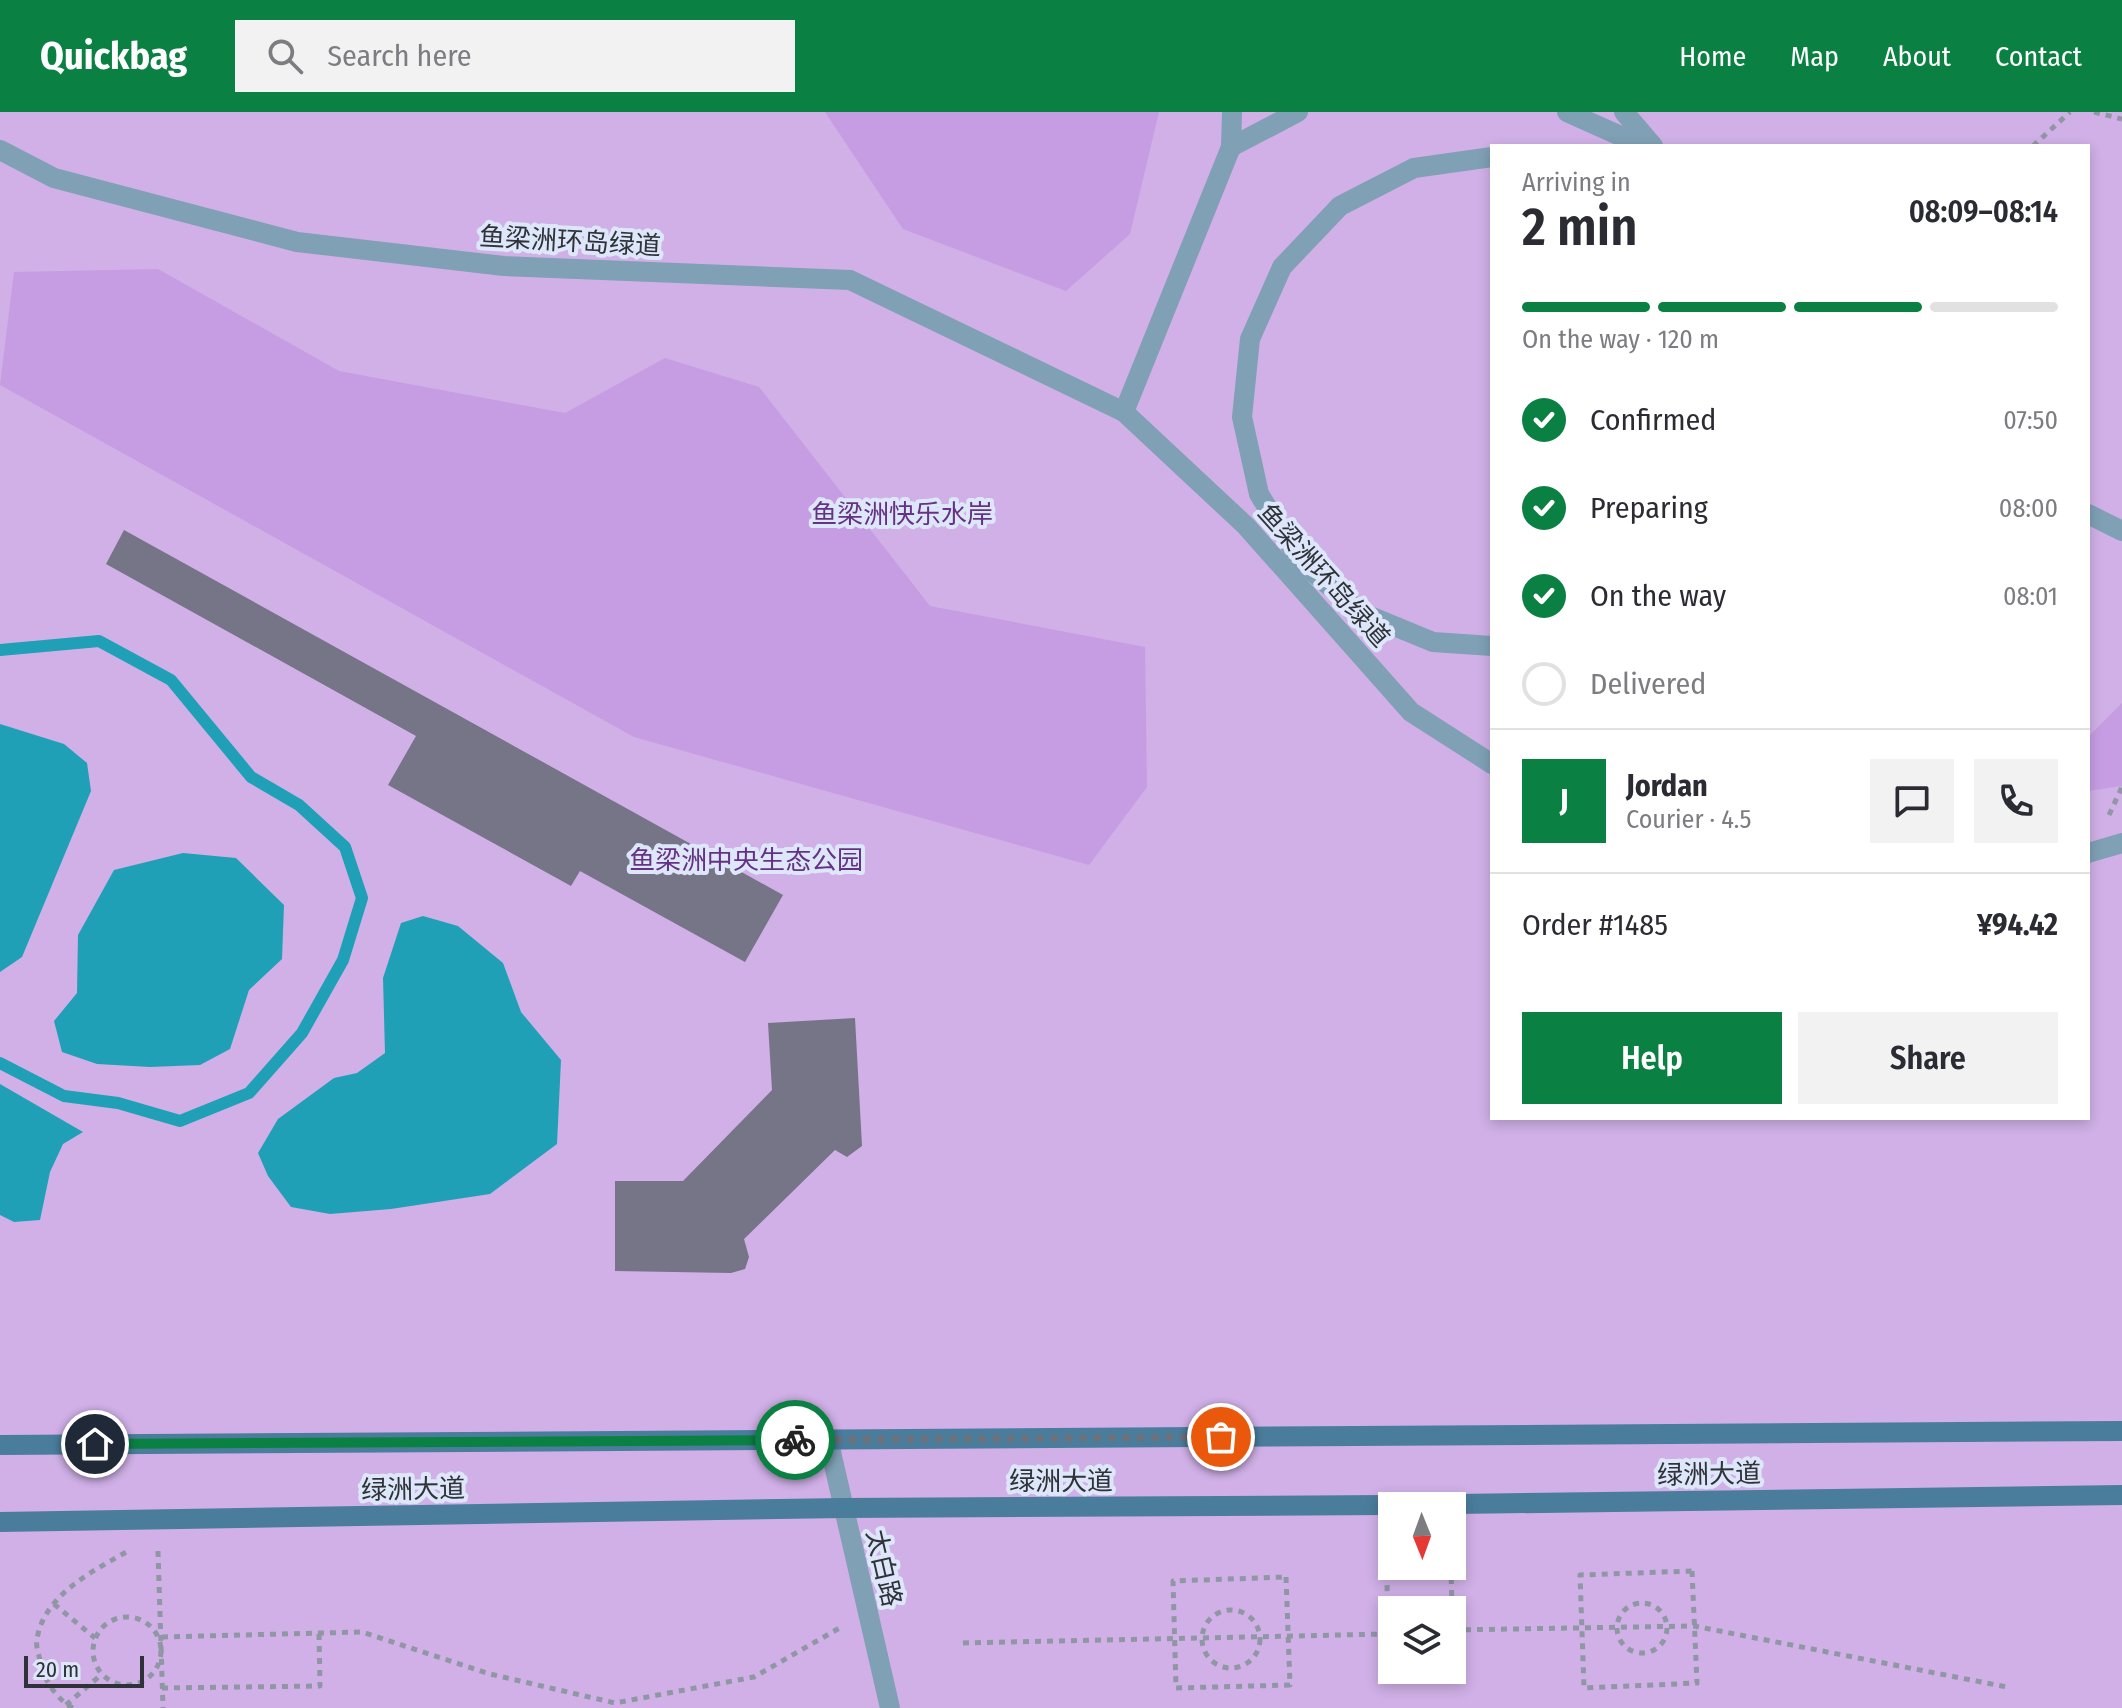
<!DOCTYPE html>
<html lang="en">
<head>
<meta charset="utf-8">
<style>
  :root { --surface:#fff; --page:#f2f2f3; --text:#2b2b33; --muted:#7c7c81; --line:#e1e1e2; --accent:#0b8043 }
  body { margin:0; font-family:"Fira Sans Condensed","Noto Sans SC",sans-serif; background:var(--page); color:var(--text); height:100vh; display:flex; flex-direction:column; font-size:30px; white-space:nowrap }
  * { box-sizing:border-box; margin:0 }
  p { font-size:26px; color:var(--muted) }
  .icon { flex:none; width:44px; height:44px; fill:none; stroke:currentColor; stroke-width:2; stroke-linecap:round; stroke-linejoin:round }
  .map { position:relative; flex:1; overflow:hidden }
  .sheet { position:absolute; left:1490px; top:32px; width:600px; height:976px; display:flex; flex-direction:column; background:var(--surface); border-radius:0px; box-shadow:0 4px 12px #0003 }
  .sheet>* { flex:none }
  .needle { width:52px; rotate:179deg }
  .controls { position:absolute; left:1378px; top:1380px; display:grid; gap:16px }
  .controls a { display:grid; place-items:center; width:88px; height:88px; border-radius:0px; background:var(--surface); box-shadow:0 4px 12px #0003; font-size:40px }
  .scale { position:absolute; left:24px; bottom:20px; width:120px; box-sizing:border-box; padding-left:8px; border:4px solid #2f3239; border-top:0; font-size:22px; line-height:28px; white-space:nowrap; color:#2f3239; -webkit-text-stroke:6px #dde7f9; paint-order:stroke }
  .pin { position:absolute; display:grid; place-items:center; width:68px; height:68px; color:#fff; margin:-34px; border:4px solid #fff; border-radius:50%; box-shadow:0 2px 8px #0007 }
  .courier { position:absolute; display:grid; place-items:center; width:80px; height:80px; margin:-40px; border:6px solid #0b8043; border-radius:50%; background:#fff; color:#222; box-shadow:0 2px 10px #0007 }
  .headline em { font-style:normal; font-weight:600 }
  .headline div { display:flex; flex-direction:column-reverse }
  .headline { display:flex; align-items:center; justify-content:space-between; height:136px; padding:0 32px }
  h1 { font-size:52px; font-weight:600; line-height:60px }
  .bar { display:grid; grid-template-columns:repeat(4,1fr); gap:12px 8px; align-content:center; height:96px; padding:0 32px }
  .bar i { height:10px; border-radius:6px; background:var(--line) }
  .bar .active { background:var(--accent) }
  .bar p { grid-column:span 4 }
  .line { display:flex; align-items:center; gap:20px; padding:0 32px; border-top:2px solid var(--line) }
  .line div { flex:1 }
  .round { display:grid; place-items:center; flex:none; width:84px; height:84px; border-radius:0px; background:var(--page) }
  ol { padding:0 32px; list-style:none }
  li { display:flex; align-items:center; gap:24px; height:88px }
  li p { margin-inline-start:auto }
  li .icon { padding:8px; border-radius:50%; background:var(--accent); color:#fff; stroke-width:4 }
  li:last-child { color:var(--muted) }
  li i { width:44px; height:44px; border:4px solid var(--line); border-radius:50% }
  .button { display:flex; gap:16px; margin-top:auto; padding:16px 32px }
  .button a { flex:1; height:92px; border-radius:0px; background:var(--accent); color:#fff; font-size:32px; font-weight:600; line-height:92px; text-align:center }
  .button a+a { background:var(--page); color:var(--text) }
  header { display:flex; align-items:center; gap:48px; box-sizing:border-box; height:112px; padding:0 40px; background:var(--accent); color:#fff }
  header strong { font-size:38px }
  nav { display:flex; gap:44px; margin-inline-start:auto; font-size:28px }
  .search { width:560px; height:72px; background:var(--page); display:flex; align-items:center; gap:20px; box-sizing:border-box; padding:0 28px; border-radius:0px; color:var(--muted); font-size:30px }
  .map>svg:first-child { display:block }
  .green { fill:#d0b0e7; fill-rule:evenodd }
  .forest { fill:#c69de3 }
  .water { fill:#1fa0b6 }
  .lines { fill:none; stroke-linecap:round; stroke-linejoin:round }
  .stream { stroke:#1fa0b6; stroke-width:12 }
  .building { fill:#757587 }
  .path { stroke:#9097a4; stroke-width:5; stroke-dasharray:6 6; stroke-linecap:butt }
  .pedestrian { stroke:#7fa0b5; stroke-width:20 }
  .minor { stroke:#7fa0b5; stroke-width:20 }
  .secondary { stroke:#4a7d9c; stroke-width:20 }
  .done { stroke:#6c717c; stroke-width:8; stroke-dasharray:0 14.4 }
  .route { stroke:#0b8043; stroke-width:10 }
  .labels { text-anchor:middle; stroke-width:8; stroke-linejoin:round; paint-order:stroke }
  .street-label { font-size:26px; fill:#2f3239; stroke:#dde7f9 }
  .park-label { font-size:26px; fill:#653284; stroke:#dde7f9 }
</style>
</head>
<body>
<header>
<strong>Quickbag</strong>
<div class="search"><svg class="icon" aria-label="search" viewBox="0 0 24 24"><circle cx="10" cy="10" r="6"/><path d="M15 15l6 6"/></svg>Search here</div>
<nav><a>Home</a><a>Map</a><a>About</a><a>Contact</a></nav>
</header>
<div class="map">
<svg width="2122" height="1596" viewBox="0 0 2122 1596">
  <rect width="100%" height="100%" fill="#dde7f9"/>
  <path class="green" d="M0,0H2122V1596H0ZM1492,34H2088V1006H1492ZM1392,1394H1452V1454H1392ZM1392,1498H1452V1558H1392Z"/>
  <g class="forest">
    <path d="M825,0H1159L1130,122L1066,179L903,117Z"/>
    <path d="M158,157L339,259L565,301L665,246L759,275L930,494L1145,535L1147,675L1089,753L634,625L0,273L14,160Z"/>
    <path d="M2122,591V674L2088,679V625Z"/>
  </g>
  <g class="water">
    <path d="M0,612L64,632L87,651L91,679L22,845L0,860Z"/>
    <path d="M183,741L236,746L284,793L282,847L249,878L230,937L200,953L150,955L97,952L62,940L54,909L77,881L78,823L114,758Z"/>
    <path d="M423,804L458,814L503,851L521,900L561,948L557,1032L490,1082L391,1097L330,1102L291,1095L268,1064L258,1041L278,1007L334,966L357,961L385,941L383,866L401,811Z"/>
    <path d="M0,972L83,1020L63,1032L50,1060L40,1108L14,1110L0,1103Z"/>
  </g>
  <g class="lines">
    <path class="stream" d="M0,538L99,529L171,568L251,665L299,693L345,735L362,786L343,848L302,921L249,981L180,1009L118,991L64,984L0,951"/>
  </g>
  <g class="building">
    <path d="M124,418L783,783L745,850L580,759L571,774L388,673L416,624L106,452Z"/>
    <path d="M855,906L862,1034L847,1045L835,1038L744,1127L749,1145L745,1157L731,1161L615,1159V1069H683L772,978L768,911Z"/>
  </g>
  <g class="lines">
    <g class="path">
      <path d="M2094,0L2122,7"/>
      <path d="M2033,34L2070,0"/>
      <path d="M2109,703L2122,675"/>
      <path d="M158,1439L163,1596"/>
      <path d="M1451,1454L1452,1498"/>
      <path d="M1692,1459L1697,1571L1584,1576L1580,1463Z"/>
      <path d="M1286,1465L1290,1573L1176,1576L1173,1469Z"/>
      <circle cx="1642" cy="1516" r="25"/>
      <path d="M54,1492L95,1526"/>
      <circle cx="1231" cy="1527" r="29"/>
      <circle cx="127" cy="1539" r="34"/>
      <path d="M1452,1507V1518L1694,1514L2007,1575"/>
      <path d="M162,1525L362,1520L490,1562L615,1591L754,1565L843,1514"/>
      <path d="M963,1531L1388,1522L1386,1421"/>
      <path d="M162,1576L320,1574L319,1521"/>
      <path d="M66,1593L102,1562"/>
      <path d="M73,1596C60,1590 46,1571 43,1558C41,1549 35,1536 37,1527C44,1483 93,1459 128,1439"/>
    </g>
    <g class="pedestrian">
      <path d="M1567,0L1643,34"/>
      <path d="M1624,0L1653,34"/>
      <path d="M1231,35L1298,0"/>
      <path d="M1492,45L1414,56L1340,94L1282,155L1250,227L1242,305L1259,382L1300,449L1360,500L1433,530L1492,534"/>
      <path d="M2088,402L2122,419"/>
    </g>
    <g class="minor">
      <path d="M0,38L54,66L297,130L504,154L850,168L1124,300L1246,414L1411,600L1492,652"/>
      <path d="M1124,300L1231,35L1232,0"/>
      <path d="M2088,741L2122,731"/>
      <path d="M828,1327L890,1596"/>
    </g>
    <g class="secondary">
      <path d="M0,1333L2122,1319"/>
      <path d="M0,1410L843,1396L1386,1393L2122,1383"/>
    </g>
  </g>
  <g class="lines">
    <path class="done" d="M795,1328L1221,1325"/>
    <path class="route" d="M95,1332L795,1328"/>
  </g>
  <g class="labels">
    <g class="street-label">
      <text transform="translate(570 129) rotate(3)" y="9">鱼梁洲环岛绿道</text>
      <text transform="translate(1324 463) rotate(48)" y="9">鱼梁洲环岛绿道</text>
      <text transform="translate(1709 1362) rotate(-1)" y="9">绿洲大道</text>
      <text x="1061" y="1378">绿洲大道</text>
      <text transform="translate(413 1377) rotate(-1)" y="9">绿洲大道</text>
      <text transform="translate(884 1456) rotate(77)" y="9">太白路</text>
    </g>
    <g class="park-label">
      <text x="902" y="411">鱼梁洲快乐水岸</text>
      <text x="746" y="757">鱼梁洲中央生态公园</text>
    </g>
  </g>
</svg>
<div class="controls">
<a><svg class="needle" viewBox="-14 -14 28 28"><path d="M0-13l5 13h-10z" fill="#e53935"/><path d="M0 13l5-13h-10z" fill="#7c7c81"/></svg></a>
<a><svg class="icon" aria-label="layers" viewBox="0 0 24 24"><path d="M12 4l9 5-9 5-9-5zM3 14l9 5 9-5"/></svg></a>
</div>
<div class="scale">20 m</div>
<div class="pin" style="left:1221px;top:1325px;background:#ea580c"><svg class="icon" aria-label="bag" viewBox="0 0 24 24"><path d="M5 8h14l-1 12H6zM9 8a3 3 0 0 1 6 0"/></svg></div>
<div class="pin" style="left:95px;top:1332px;background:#1f2937"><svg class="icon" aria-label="home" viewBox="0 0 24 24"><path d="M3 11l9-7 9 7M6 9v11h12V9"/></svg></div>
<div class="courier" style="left:795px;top:1328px"><svg class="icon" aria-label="bike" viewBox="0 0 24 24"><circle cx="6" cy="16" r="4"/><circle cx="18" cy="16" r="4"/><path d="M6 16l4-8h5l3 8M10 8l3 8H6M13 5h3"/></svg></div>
<section class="sheet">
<div class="headline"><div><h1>2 min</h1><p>Arriving in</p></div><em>08:09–08:14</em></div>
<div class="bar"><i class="active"></i><i class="active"></i><i class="active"></i><i></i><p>On the way · 120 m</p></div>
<ol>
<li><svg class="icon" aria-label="check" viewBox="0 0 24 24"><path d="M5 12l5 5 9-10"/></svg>Confirmed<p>07:50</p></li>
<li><svg class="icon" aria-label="check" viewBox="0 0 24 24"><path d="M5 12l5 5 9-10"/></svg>Preparing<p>08:00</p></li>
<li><svg class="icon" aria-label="check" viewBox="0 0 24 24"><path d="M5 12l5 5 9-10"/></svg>On the way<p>08:01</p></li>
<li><i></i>Delivered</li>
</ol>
<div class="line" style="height:144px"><b class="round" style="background:var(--accent);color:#fff">J</b><div><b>Jordan</b><p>Courier · 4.5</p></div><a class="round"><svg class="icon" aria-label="chat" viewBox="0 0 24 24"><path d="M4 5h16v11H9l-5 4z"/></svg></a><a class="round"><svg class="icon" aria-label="phone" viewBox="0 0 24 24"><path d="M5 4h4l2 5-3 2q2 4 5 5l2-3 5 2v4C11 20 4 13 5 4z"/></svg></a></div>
<div class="line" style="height:104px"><div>Order #1485</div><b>¥94.42</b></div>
<div class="button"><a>Help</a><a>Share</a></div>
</section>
</div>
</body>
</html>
